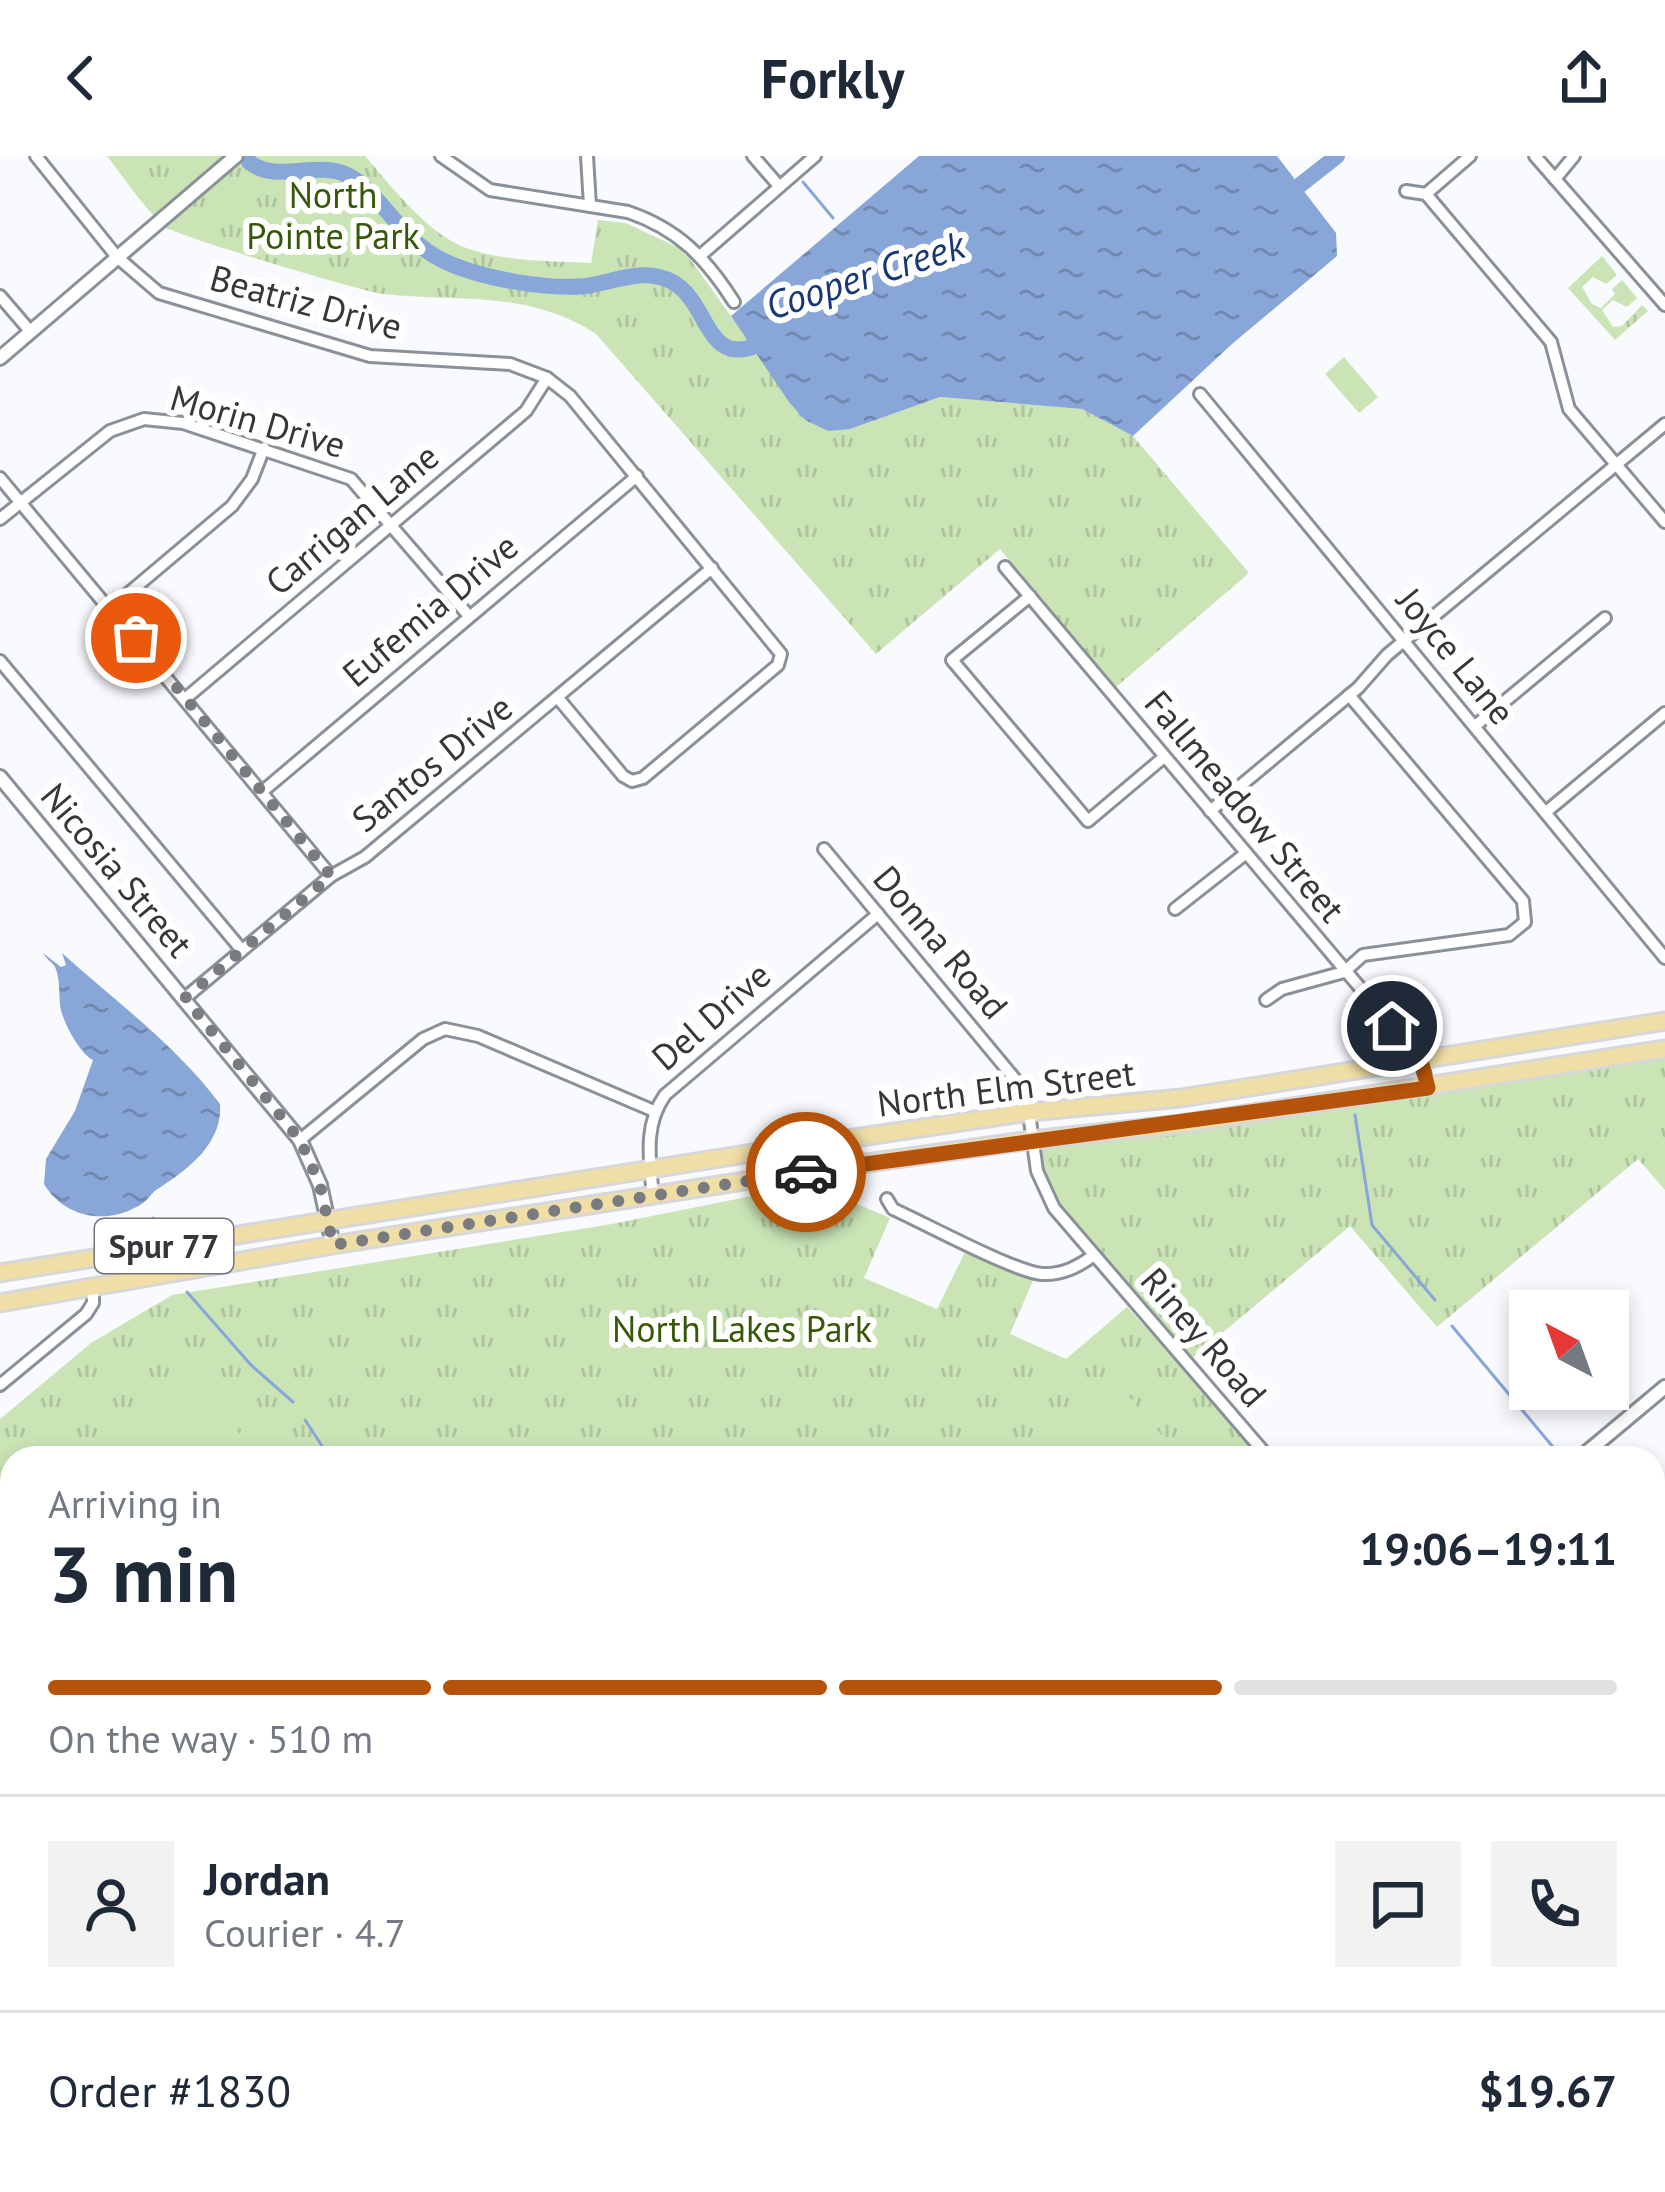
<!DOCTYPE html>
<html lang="en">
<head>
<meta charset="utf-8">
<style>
  :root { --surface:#fff; --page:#f2f2f3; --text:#1f2937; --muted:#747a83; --line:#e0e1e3; --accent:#b45309 }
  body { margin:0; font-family:"PT Sans",sans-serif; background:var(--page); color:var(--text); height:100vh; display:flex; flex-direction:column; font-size:45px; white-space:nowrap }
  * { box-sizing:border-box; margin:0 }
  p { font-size:39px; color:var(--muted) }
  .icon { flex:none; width:66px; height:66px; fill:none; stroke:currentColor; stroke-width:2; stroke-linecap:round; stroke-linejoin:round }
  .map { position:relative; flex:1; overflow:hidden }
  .sheet { position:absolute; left:0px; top:1290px; width:1665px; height:747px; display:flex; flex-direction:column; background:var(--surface); border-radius:36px 36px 0 0; box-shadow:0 6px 18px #0003 }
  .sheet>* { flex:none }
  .needle { width:78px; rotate:319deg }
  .controls { position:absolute; left:1509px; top:1134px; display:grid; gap:24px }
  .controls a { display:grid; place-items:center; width:120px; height:120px; border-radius:0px; background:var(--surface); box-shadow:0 6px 18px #0003; font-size:60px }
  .pin { position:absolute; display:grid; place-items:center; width:102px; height:102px; color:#fff; margin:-51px; border:6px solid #fff; border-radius:50%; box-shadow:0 3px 12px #0007 }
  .courier { position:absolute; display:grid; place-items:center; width:120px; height:120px; margin:-60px; border:9px solid #b45309; border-radius:50%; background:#fff; color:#222; box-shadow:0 3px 15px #0007 }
  .summary em { font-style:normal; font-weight:700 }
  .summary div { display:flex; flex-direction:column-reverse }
  .summary { display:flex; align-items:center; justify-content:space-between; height:204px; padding:0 48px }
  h1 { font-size:78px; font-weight:700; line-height:90px }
  .bar { display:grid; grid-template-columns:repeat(4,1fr); gap:18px 12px; align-content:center; height:144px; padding:0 48px }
  .bar i { height:15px; border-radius:9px; background:var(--line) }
  .bar .active { background:var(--accent) }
  .bar p { grid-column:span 4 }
  .line { display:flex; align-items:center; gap:30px; padding:0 48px; border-top:3px solid var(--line) }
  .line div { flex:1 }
  .round { display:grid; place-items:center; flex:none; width:126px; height:126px; border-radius:0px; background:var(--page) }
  header { display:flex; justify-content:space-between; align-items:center; height:156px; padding:0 48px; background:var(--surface); font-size:54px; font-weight:700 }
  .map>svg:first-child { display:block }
  .grass { fill:url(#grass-tufts) }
  .pitch { fill:#cae4b6 }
  .water { fill:url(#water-ripples) }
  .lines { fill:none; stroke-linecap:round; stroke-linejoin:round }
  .stream { stroke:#89a6d9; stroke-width:3 }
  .river { stroke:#89a6d9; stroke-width:16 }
  .minor-casing { stroke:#8b9199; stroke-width:16 }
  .tertiary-casing { stroke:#8b9199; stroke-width:18 }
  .primary-casing { stroke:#d7d7d8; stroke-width:21 }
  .minor { stroke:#fff; stroke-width:10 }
  .tertiary { stroke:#fff; stroke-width:12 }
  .primary { stroke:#f0dea7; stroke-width:15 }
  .done { stroke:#797b7f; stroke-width:12; stroke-dasharray:0 21.6 }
  .route { stroke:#b45309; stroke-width:15 }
  .labels { text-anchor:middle; stroke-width:12; stroke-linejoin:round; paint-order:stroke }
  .shield { fill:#fff; stroke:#727376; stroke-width:3 }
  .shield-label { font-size:33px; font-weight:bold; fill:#35373b }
  .park-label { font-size:36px; fill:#365907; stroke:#fff }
  .street-label { font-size:36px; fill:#35373b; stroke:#fff }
  .water-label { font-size:39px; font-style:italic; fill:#183774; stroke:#fff }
</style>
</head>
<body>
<header><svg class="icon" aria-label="back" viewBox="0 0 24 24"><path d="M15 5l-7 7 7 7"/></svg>Forkly<svg class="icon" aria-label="share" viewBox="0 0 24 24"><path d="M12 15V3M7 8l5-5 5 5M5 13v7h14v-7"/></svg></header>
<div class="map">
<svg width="1665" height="2036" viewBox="0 0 1665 2036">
  <defs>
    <pattern id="grass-tufts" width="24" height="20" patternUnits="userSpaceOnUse" patternTransform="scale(3)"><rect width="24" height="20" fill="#cae4b6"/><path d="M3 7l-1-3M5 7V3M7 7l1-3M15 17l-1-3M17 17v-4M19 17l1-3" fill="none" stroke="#aec49d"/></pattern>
    <pattern id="water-ripples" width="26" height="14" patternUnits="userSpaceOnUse" patternTransform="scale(3)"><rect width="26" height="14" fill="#89a6d9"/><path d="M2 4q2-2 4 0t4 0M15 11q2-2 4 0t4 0" fill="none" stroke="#7188b1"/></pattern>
  </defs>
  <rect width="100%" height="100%" fill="#f8fafe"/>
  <g class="grass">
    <path d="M107,0H365C392,31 429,80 469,93C508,106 551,105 591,107L598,64L626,67L679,92L693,107L805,264L850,273L940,241L1082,253L1133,280L1249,417L1115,532L1000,393L876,498L596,178C529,134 459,146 383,138C363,136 175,79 165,71C143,51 125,23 107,0Z"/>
    <path d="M1602,100L1617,119L1606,128L1593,121L1582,131L1592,148L1601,152L1615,138L1612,133L1622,124L1637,142L1627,151L1613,144L1602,154L1613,171L1622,170L1642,149L1648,155L1615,184L1568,132Z"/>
    <path d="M1665,900V1034L1638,1003L1437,1171L1350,1070L1190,1204C1159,1168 1024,1034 1043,991L1250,964Z"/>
    <path d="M811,1028L890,1062L864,1122L937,1153L966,1094L1034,1122L1010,1178L1066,1203L1127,1151L1265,1302H12V2025H1134L1151,2036H0V1263L91,1187L172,1139L612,1068Z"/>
  </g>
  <g class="pitch">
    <path d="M1344,201L1378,241L1359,257L1325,218Z"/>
    <path d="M195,1226L260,1302H120L114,1295Z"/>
    <path d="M1120,1230L1169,1288L1153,1302H1034Z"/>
    <path d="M0,1470L12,1484V1591L0,1601Z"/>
    <path d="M0,1909L12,1924V2025H96L83,2036H13L0,2020Z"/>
  </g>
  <g class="water">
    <path d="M919,0H1277L1336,77L1337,100L1232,188L1133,280L1082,253L940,241L850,273L828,275L805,264L789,246L731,160Z"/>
    <path d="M43,797L61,811L66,809L62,797C116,846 175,888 220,948C223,988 187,1014 156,1034C151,1038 148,1044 143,1047C109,1070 65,1063 44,1028L46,1003L75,955L93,904C80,898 62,865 60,849C59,839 60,821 55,811C52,806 46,803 43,797Z"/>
    <path d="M1658,1933L1665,1939V2025L1651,2036H1644L1635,2025H1653V1935Z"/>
    <path d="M665,2025H818L809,2036H663Z"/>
  </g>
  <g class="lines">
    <g class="stream">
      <path d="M803,26L833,62"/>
      <path d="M1355,959L1372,1069L1435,1144"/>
      <path d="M153,1062L162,1080"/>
      <path d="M187,1136L251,1209L293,1246"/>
      <path d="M1452,1170L1558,1297"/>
      <path d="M305,1264L330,1302"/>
      <path d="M1016,2025L1046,2036"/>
    </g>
    <g class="river">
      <path d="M249,6C277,28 316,4 347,19C379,34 400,84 442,104C478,122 546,134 586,130C610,127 634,115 659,121C714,132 698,223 768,184"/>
      <path d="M1285,41L1337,0"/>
    </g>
    <g class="minor-casing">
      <g id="minor">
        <path d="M36,0L117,101L159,137L370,200L510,208L547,222L570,240L781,498L778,509L643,622L632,625L623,620L558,542"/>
        <path d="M441,0L490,34L628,56C678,73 706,102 734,146"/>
        <path d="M587,0L590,50"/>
        <path d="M753,0L779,30"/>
        <path d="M1535,0L1665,149"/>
        <path d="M1555,23L1574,0"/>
        <path d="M1406,35L1426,38L1551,186L1569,253L1665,366"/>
        <path d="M1426,38L1470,0"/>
        <path d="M701,99L815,0"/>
        <path d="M0,140L30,175"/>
        <path d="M1200,238L1665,802"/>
        <path d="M0,322L331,720"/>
        <path d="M0,363L110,275L144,263L183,267L351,323L469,460"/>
        <path d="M1005,411L1421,904L1428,932"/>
        <path d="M1030,440L952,504L1088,665L1164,601"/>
        <path d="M111,452L232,350L252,323L264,292"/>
        <path d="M0,505L241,793"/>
        <path d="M186,542L526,255L547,222"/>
        <path d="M1475,570L1605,462"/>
        <path d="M263,635L637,320"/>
        <path d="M1210,655L1358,532L1387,499L1665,268"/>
        <path d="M1546,656L1665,557"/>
        <path d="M824,693L1019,928L1027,943L1037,1015L1054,1052L1269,1302"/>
        <path d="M1175,753L1245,698"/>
        <path d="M185,842L331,720L365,701L712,412"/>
        <path d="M1266,844L1282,833L1344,816L1363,799L1509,779L1525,766L1523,745L1349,539"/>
        <path d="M300,984L423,883L445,873L478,880L654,955"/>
        <path d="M653,1041C650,1005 643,970 665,939L878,758"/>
        <path d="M887,1043L893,1053C924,1067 1015,1116 1042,1118C1062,1119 1078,1111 1094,1099"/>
        <path d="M0,1229L86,1158L93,1147V1133"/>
        <path d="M1653,1416L1665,1406"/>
        <path d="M1653,1603L1665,1592"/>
        <path d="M1653,1777L1665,1767"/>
        <path d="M1238,2025L1253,2036"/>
        <path d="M1492,2025L1501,2036"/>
        <path d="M1318,2036L1319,2025"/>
        <path d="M1566,2036L1580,2025"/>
      </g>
    </g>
    <g class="tertiary-casing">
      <g id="tertiary">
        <path d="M0,202L236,0"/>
        <path d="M0,621L300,984L320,1029L333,1089"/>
        <path d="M1580,1302L1665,1231"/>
        <path d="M1653,1896L1665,1909"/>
        <path d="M1053,2036L1059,2025"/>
      </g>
    </g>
    <g class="primary-casing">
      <g id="primary">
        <path d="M0,1117L752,997L1029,956L1181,942L1665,865"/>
        <path d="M0,1147L333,1089L796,1017L1031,984L1182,968L1665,893"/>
      </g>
    </g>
    <use href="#minor" class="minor"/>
    <use href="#tertiary" class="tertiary"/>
    <use href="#primary" class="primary"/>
  </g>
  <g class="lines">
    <path class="done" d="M136,482L331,720L185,842L300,984L320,1029L333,1089L806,1016"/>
    <path class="route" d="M806,1016L1428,932L1421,904L1392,870"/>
  </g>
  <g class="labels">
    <rect class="shield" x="95" y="1063" width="138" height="54" rx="9"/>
    <g class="shield-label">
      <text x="164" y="1102">Spur 77</text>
    </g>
    <g class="park-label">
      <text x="333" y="52">North<tspan x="333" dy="41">Pointe Park</tspan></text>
      <text x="742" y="1186">North Lakes Park</text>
    </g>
    <g class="street-label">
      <text transform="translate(306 146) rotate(15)" y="13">Beatriz Drive</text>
      <text transform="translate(258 265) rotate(16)" y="13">Morin Drive</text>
      <text transform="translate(352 363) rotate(-40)" y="13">Carrigan Lane</text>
      <text transform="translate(430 454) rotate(-40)" y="13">Eufemia Drive</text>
      <text transform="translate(1456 500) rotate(51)" y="13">Joyce Lane</text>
      <text transform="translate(432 607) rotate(-39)" y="13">Santos Drive</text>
      <text transform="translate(1245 650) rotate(50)" y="13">Fallmeadow Street</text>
      <text transform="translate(117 714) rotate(50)" y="13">Nicosia Street</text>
      <text transform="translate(941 786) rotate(50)" y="13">Donna Road</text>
      <text transform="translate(711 860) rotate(-41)" y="13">Del Drive</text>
      <text transform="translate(1006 932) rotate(-7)" y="13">North Elm Street</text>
      <text transform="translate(1204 1181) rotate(49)" y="13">Riney Road</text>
    </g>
    <g class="water-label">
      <text transform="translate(865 119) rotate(-18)" y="14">Cooper Creek</text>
    </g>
  </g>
</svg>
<div class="controls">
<a><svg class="needle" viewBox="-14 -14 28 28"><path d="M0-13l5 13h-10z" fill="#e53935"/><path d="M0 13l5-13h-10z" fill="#747a83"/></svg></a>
</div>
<div class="pin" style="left:136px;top:482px;background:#ea580c"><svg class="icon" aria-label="bag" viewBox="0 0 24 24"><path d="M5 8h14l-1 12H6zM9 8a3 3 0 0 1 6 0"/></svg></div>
<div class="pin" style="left:1392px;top:870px;background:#1f2937"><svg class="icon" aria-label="home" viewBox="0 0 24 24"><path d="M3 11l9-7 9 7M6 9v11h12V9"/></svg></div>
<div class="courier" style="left:806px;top:1016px"><svg class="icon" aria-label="car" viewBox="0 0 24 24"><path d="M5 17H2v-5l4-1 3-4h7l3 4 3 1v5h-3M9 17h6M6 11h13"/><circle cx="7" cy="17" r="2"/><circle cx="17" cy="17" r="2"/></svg></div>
<section class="sheet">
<div class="summary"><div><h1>3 min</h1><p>Arriving in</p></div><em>19:06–19:11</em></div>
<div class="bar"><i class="active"></i><i class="active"></i><i class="active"></i><i></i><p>On the way · 510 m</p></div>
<div class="line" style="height:216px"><a class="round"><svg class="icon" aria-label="person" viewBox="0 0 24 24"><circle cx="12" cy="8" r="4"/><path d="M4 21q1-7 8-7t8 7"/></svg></a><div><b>Jordan</b><p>Courier · 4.7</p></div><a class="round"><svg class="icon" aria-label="chat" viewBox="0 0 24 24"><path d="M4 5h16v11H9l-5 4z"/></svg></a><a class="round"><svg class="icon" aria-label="phone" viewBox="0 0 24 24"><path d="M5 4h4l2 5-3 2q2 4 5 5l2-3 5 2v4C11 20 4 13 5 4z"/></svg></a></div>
<div class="line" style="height:156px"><div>Order #1830</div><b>$19.67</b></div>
</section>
</div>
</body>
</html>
